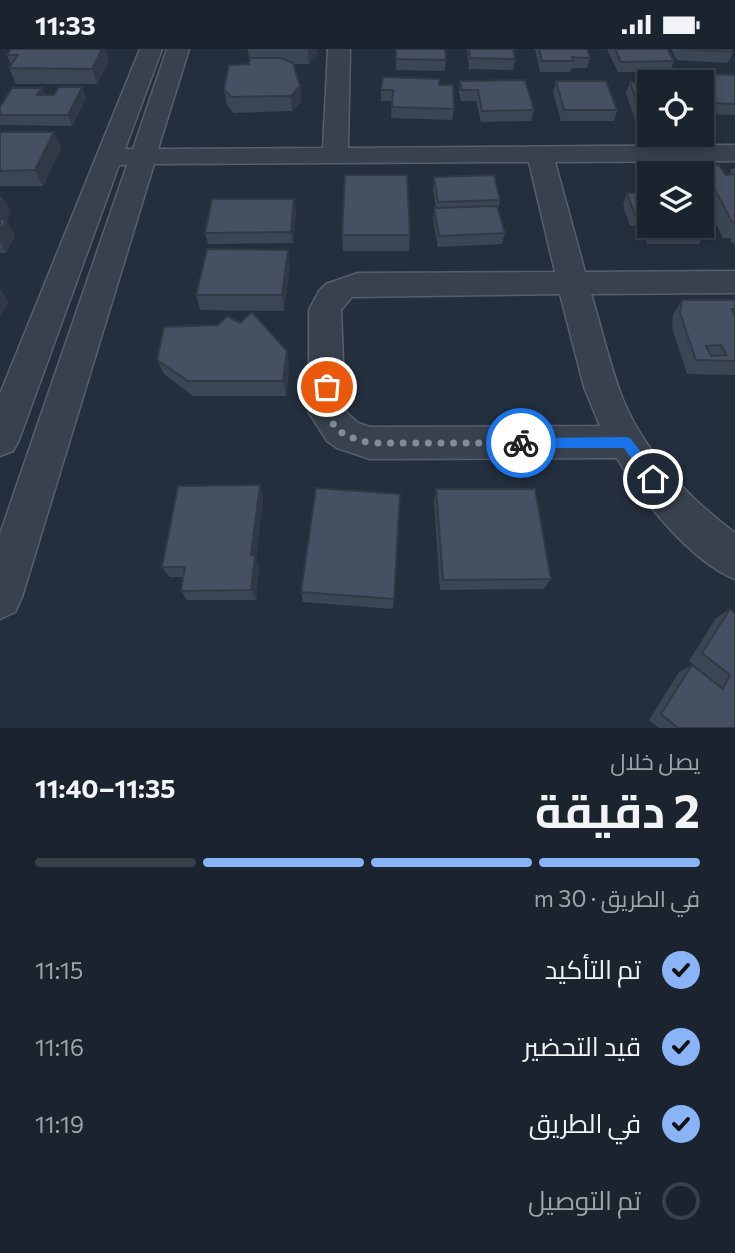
<!DOCTYPE html>
<html lang="ar">
<head>
<meta charset="utf-8">
<style>
  :root { --surface:#1b232e; --page:#242b36; --text:#f1f3f6; --muted:#a0a4aa; --line:#39404a; --accent:#8ab4f8 }
  body { margin:0; font-family:Commissioner,Cairo,sans-serif; background:var(--page); color:var(--text); direction:rtl; height:100vh; display:flex; flex-direction:column; font-size:26px; white-space:nowrap }
  * { box-sizing:border-box; margin:0 }
  p { font-size:23px; color:var(--muted) }
  .icon { flex:none; width:38px; height:38px; fill:none; stroke:currentColor; stroke-width:2; stroke-linecap:round; stroke-linejoin:round }
  .map { position:relative; height:679px; overflow:hidden; direction:ltr }
  .side { display:flex; flex-direction:column; background:var(--surface); flex:1 }
  .side>* { flex:none }
  .buttons { position:absolute; left:637px; top:21px; display:grid; gap:14px }
  .buttons a { display:grid; place-items:center; width:77px; height:77px; border-radius:0px; background:var(--surface); box-shadow:0 4px 10px #0003,0 0 0 2px var(--line); font-size:35px }
  .pin { position:absolute; display:grid; place-items:center; width:60px; height:60px; color:#fff; margin:-30px; border:4px solid #fff; border-radius:50%; box-shadow:0 2px 7px #0007 }
  .courier { position:absolute; display:grid; place-items:center; width:70px; height:70px; margin:-35px; border:5px solid #1a73e8; border-radius:50%; background:#fff; color:#222; box-shadow:0 2px 9px #0007 }
  .overview em { font-style:normal; font-weight:700 }
  .overview div { display:flex; flex-direction:column-reverse }
  .overview { display:flex; align-items:center; justify-content:space-between; height:119px; padding:0 35px }
  h1 { font-size:46px; font-weight:700; line-height:52px }
  .bar { display:grid; grid-template-columns:repeat(4,1fr); gap:10px 7px; align-content:center; height:84px; padding:0 35px }
  .bar i { height:9px; border-radius:5px; background:var(--line) }
  .bar .current { background:var(--accent) }
  .bar p { grid-column:span 4 }
  ol { padding:0 35px; list-style:none }
  li { display:flex; align-items:center; gap:21px; height:77px }
  li p { margin-inline-start:auto }
  li .icon { padding:7px; border-radius:50%; background:var(--accent); color:#111; stroke-width:4 }
  li:last-child { color:var(--muted) }
  li i { width:38px; height:38px; border:4px solid var(--line); border-radius:50% }
  .status { display:flex; justify-content:space-between; align-items:center; height:49px; padding:0 35px; background:var(--surface); direction:ltr }
  .status svg { height:19px; fill:currentColor }
  .map>svg:first-child { display:block }
  .lines { fill:none; stroke-linecap:round; stroke-linejoin:round }
  .minor-casing { stroke:#565f6c; stroke-width:3 }
  .minor { fill:#38414e; fill-rule:evenodd }
  .wall { fill:#3b4654 }
  .shaded-wall { fill:#303945 }
  .building { fill:#455162; stroke:#303945; stroke-width:2; fill-rule:evenodd }
  .route { fill:#1a73e8 }
  .done { stroke:#828b98; stroke-width:7; stroke-dasharray:0 12.6 }
</style>
</head>
<body>
<div class="status"><b>11:33</b><svg viewBox="0 0 49 12"><path d="M0 12V9h3v3zM5 12V6h3v6zM10 12V3h3v9zM15 12V0h3v12zM26 1h20v11H26zM47 4h2v5h-2z"/></svg></div>
<div class="map">
<svg width="735" height="679" viewBox="0 0 735 679">
  <rect width="100%" height="100%" fill="#242f3e"/>
  <g class="lines">
    <g class="minor-casing">
      <path id="minor" d="M140,0H162L125,100H133L167,0H189L158,100L323,99L328,0H350L348,99L735,96V112L555,113L585,223L735,222V244L591,245C602,280 610,319 624,353C646,405 691,451 735,484V530C690,512 641,450 617,409L370,410L337,399L327,392L309,364V261L319,242L326,235L358,224L555,223L529,113L154,115L22,548L15,563L0,570V485L127,116H119L19,391L13,402L0,407V345ZM560,245L584,338L600,377L370,378L358,374L345,362L341,261L352,248Z"/>
    </g>
    <use href="#minor" class="minor"/>
  </g>
  <g class="wall">
    <path d="M11,0H105L109,12L97,35H16L9,19L11,16L7,6Z"/>
    <path d="M247,0H316L317,6L309,15H294L300,37L301,53L292,62L234,64L227,56L224,40L249,15L250,10Z"/>
    <path d="M396,0L446,11L445,22L396,21Z"/>
    <path d="M467,0H513L515,10L513,21L469,20Z"/>
    <path d="M535,0H587L590,9L587,19H572L570,23H540Z"/>
    <path d="M607,0H667L674,12L670,23H618Z"/>
    <path d="M671,0H731L733,3L728,14L677,11Z"/>
    <path d="M702,25L735,26V66L710,65L702,46V33H699Z"/>
    <path d="M460,32L534,61L531,72L481,73L476,52H461L459,43Z"/>
    <path d="M556,32L617,61L614,72H561L553,43Z"/>
    <path d="M630,33L649,34V74H636L626,44Z"/>
    <path d="M439,36L454,60L452,71L391,69L392,52H381V41Z"/>
    <path d="M82,38L86,49L72,77L0,76V58L42,39L45,46H54Z"/>
    <path d="M0,83H54L61,99L43,137H0Z"/>
    <path d="M703,118L726,126L729,125L732,120L735,119V194H731V189H723L702,146V124H700Z"/>
    <path d="M434,128L500,151L498,161L505,184L502,195L438,198L433,170L434,159H436L433,140Z"/>
    <path d="M627,144L705,184L699,195H647L640,177H630L623,156Z"/>
    <path d="M0,147L11,162L7,172L15,186L6,204H0Z"/>
    <path d="M296,161L293,194L208,195L205,184Z"/>
    <path d="M342,186H410L409,202H343Z"/>
    <path d="M290,217L284,262L200,261L196,246Z"/>
    <path d="M682,251H735V326L687,325L672,279L673,266Z"/>
    <path d="M287,302L289,317L286,347H193L164,325L157,311Z"/>
    <path d="M260,436L263,449L256,510L259,517L256,551H187L181,542L183,528H170L162,518Z"/>
    <path d="M436,440L551,530L544,540L440,541L434,453Z"/>
    <path d="M301,543L394,550L393,560L303,553Z"/>
    <path d="M730,560L735,679H659L649,671L679,623L692,616L716,634L689,612L716,569Z"/>
  </g>
  <g class="shaded-wall">
    <path d="M102,0H105L109,12L97,35L92,20Z"/>
    <path d="M308,0H316L317,6L309,15Z"/>
    <path d="M300,37L301,53L292,62L291,47Z"/>
    <path d="M82,38L86,49L72,77L68,66Z"/>
    <path d="M42,39L46,50L37,46Z"/>
    <path d="M54,83L61,99L43,137L35,121Z"/>
    <path d="M2,147L11,162L7,172L15,186L6,204L0,193V152Z"/>
    <path d="M294,150L296,161L293,194L291,183Z"/>
    <path d="M288,201L290,217L284,262L282,246Z"/>
    <path d="M0,239L9,253L0,268Z"/>
    <path d="M287,302L289,317L286,347L283,332Z"/>
    <path d="M260,436L263,449L256,510L259,517L256,551L251,541V506Z"/>
  </g>
  <g class="building">
    <path d="M11,0H102L92,20L9,19L18,6H7Z"/>
    <path d="M396,0H445L446,11L396,10Z"/>
    <path d="M469,0H513L515,10L470,9Z"/>
    <path d="M539,0H587L590,9L572,8L573,12H542Z"/>
    <path d="M615,0H667L674,12L621,13Z"/>
    <path d="M681,0H731L733,3Z"/>
    <path d="M250,9H281L293,14L300,37L291,47L231,48L224,40L229,16L249,15Z"/>
    <path d="M702,25L735,26V55L715,54Z"/>
    <path d="M383,28L439,30V36H453L454,60L392,58L393,41H381Z"/>
    <path d="M525,31L534,61L482,62L478,41H462L460,32Z"/>
    <path d="M556,32H606L617,61H564Z"/>
    <path d="M630,33L649,34V63H640Z"/>
    <path d="M59,38H82L68,66H0V58L12,39H42L37,46H54Z"/>
    <path d="M0,83H54L35,121L0,122Z"/>
    <path d="M718,115L726,126L735,125V173H732L703,118H715Z"/>
    <path d="M345,126H407L410,186H342Z"/>
    <path d="M494,126L500,151L438,153L434,128Z"/>
    <path d="M627,144H649V177H701L705,184H652L644,166H635Z"/>
    <path d="M212,150H294L291,183L205,184Z"/>
    <path d="M497,157L505,184L439,187L434,159Z"/>
    <path d="M0,170L6,171L0,182Z"/>
    <path d="M207,200L288,201L282,246H196Z"/>
    <path d="M682,251H735V260H732L735,267V312L696,311L680,264ZM721,296L727,306L711,307L706,297Z"/>
    <path d="M252,263L287,302L283,332H188L157,311L164,278L218,276L227,267L240,274Z"/>
    <path d="M260,436L251,506L255,507L251,541L181,542L185,518H162L178,437Z"/>
    <path d="M316,439L400,445L394,550L301,543Z"/>
    <path d="M436,440H535L551,530L443,531Z"/>
    <path d="M730,560L735,564V679H678L661,665L692,616L723,640L730,626L702,604Z"/>
  </g>
  <path class="route" d="M627,388L631,390L658,426V434H649L624,399H521L515,394L521,389Z"/>
  <g class="lines">
    <path class="done" d="M327,338C327,376 333,385 370,394H521"/>
  </g>
</svg>
<div class="buttons">
<a><svg class="icon" aria-label="locate" viewBox="0 0 24 24"><circle cx="12" cy="12" r="6"/><path d="M12 2v4M12 18v4M2 12h4M18 12h4"/></svg></a>
<a><svg class="icon" aria-label="layers" viewBox="0 0 24 24"><path d="M12 4l9 5-9 5-9-5zM3 14l9 5 9-5"/></svg></a>
</div>
<div class="pin" style="left:327px;top:338px;background:#ea580c"><svg class="icon" aria-label="bag" viewBox="0 0 24 24"><path d="M5 8h14l-1 12H6zM9 8a3 3 0 0 1 6 0"/></svg></div>
<div class="pin" style="left:653px;top:430px;background:#1f2937"><svg class="icon" aria-label="home" viewBox="0 0 24 24"><path d="M3 11l9-7 9 7M6 9v11h12V9"/></svg></div>
<div class="courier" style="left:521px;top:394px"><svg class="icon" aria-label="bike" viewBox="0 0 24 24"><circle cx="6" cy="16" r="4"/><circle cx="18" cy="16" r="4"/><path d="M6 16l4-8h5l3 8M10 8l3 8H6M13 5h3"/></svg></div>
</div>
<section class="side">
<div class="overview"><div><h1>2 دقيقة</h1><p>يصل خلال</p></div><em>11:35–11:40</em></div>
<div class="bar"><i class="current"></i><i class="current"></i><i class="current"></i><i></i><p>في الطريق · 30 m</p></div>
<ol>
<li><svg class="icon" aria-label="check" viewBox="0 0 24 24"><path d="M5 12l5 5 9-10"/></svg>تم التأكيد<p>11:15</p></li>
<li><svg class="icon" aria-label="check" viewBox="0 0 24 24"><path d="M5 12l5 5 9-10"/></svg>قيد التحضير<p>11:16</p></li>
<li><svg class="icon" aria-label="check" viewBox="0 0 24 24"><path d="M5 12l5 5 9-10"/></svg>في الطريق<p>11:19</p></li>
<li><i></i>تم التوصيل</li>
</ol>
</section>
</body>
</html>
